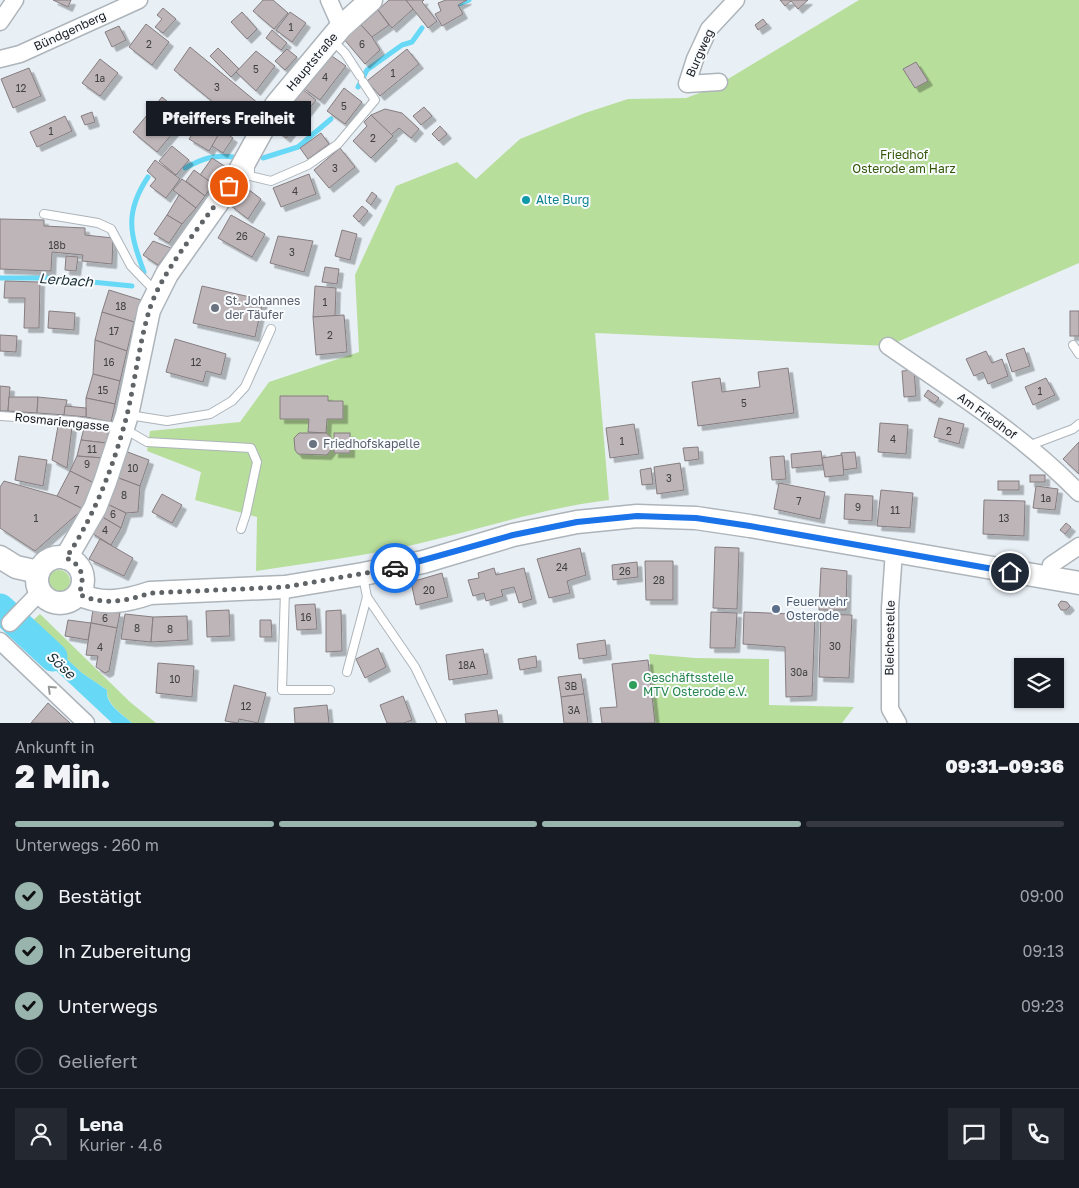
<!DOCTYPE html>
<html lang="de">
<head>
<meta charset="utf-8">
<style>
  :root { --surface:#171b24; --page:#242831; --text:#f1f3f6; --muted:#9ea1a6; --line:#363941; --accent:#98b4ad }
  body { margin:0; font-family:"Golos Text",sans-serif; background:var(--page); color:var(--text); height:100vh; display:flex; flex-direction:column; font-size:19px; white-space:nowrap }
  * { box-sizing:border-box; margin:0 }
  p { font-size:16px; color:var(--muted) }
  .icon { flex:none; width:28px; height:28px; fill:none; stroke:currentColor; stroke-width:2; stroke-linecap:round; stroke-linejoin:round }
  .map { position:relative; height:723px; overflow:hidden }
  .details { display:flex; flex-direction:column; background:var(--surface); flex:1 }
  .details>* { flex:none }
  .fabs { position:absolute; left:1014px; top:658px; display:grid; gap:10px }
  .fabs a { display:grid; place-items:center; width:50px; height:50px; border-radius:0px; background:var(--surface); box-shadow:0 1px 4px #0004; font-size:25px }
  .pin { position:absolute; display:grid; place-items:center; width:42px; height:42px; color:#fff; margin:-21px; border:2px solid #fff; border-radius:50%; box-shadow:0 1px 5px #0007 }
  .courier { position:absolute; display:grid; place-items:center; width:50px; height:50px; margin:-25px; border:4px solid #1a73e8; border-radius:50%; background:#fff; color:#222; box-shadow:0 1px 6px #0007 }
  .bubble { position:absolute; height:35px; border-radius:0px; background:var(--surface); box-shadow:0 1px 4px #0004; font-size:16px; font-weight:800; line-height:35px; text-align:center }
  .head em { font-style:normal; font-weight:800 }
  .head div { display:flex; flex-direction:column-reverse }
  .head { display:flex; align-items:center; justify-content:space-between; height:85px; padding:0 15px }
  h1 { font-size:32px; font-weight:800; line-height:38px }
  .bar { display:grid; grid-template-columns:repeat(4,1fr); gap:8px 5px; align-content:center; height:60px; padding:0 15px }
  .bar i { height:6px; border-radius:4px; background:var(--line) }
  .bar .selected { background:var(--accent) }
  .bar p { grid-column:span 4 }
  .line { display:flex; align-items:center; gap:12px; padding:0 15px; border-top:1px solid var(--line) }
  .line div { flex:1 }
  .round { display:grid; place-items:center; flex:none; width:52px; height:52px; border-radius:0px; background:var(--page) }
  ol { padding:0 15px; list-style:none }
  li { display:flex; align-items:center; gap:15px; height:55px }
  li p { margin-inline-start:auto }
  li .icon { padding:5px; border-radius:50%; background:var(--accent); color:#111; stroke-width:4 }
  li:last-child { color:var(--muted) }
  li i { width:28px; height:28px; border:2px solid var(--line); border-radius:50% }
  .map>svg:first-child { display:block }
  .green { fill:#b8de9c }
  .water { fill:#67d9f6 }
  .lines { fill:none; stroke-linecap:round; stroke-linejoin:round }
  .stream { stroke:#67d9f6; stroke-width:5 }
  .river { stroke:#67d9f6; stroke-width:29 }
  .building { fill:#beb5b8; stroke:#857d80; filter:url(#shadow) }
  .lane-casing { stroke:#adb4ba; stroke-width:10 }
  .street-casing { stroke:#adb4ba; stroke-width:19 }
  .secondary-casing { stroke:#adb4ba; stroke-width:25 }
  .lane { stroke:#fff; stroke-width:8 }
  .street { stroke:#fff; stroke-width:16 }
  .secondary { stroke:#fff; stroke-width:22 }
  .oneway { stroke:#979898 }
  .done { stroke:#606467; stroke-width:5; stroke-dasharray:0 9 }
  .route { stroke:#1a73e8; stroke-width:6 }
  .culture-dot { fill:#0f9aa8; stroke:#f9fcfe; stroke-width:2 }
  .worship-dot { fill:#6b7280; stroke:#f9fcfe; stroke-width:2 }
  .service-dot { fill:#5c6f8a; stroke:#f9fcfe; stroke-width:2 }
  .leisure-dot { fill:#2e9e5b; stroke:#f9fcfe; stroke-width:2 }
  .labels { text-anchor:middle; stroke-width:4; stroke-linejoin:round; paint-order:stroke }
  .number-label { font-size:10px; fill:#414042 }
  .street-label { font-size:12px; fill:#17191b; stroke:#f9fcfe }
  .park-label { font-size:12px; fill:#335705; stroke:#f9fcfe }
  .culture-label { font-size:12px; fill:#0d838f; stroke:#f9fcfe; text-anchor:start }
  .worship-label { font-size:12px; fill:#5b616d; stroke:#f9fcfe; text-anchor:start }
  .service-label { font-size:12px; fill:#4e5e75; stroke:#f9fcfe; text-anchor:start }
  .leisure-label { font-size:12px; fill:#27864d; stroke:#f9fcfe; text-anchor:start }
  .water-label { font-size:14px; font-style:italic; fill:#1d3137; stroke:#f9fcfe }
</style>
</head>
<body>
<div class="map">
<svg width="1079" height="723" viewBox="0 0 1079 723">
  <defs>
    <filter id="shadow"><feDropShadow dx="4.5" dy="4.5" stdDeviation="0" flood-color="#0004"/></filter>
  </defs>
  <rect width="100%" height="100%" fill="#e8eff5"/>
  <g class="green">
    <path d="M859,0H1079V263L888,346L595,333L609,500C543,508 481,529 417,544C364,556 310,563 256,571L257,517L195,500L201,472L147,451L150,431L240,422L269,382L359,352L355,275L396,186L457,162L476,179L520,139L585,113L628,99L686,98L713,88Z"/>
    <circle cx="59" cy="581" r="11"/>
    <path d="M40,614L130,702L156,723H132C122,714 106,704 107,690L82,673L29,624Z"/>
    <path d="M649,654L695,658L769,659V705L854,707L842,723H655Z"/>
  </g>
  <path class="water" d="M29,624L82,673L107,690C105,704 122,714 132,723H112L34,650L35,648L22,635Z"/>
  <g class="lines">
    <g class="stream">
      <path d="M454,6L469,0"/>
      <path d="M358,87L367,70L402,45L412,42L422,28"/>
      <path d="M263,158L298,147L331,119"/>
      <path d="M185,168C202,159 214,154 233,157"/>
      <path d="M144,272C130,234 124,213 148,177"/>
      <path d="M0,278H52L132,286"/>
    </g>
    <path class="river" d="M0,608L53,657"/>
  </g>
  <g class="building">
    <path d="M53,0H71L68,7Z"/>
    <path d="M263,0H273L288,13L274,29L253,11Z"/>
    <path d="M389,0H406L413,9L392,28L378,10Z"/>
    <path d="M406,0H424L422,2L437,21L428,28Z"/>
    <path d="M446,0H467L458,5L463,14L442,26L435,14L441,11L438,3Z"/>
    <path d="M780,0H808L798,9L791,1L785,6Z"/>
    <path d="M163,8L176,19L163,33L155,27L162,19L157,15Z"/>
    <path d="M378,10L389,25L372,37L361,25Z"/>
    <path d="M242,12L257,29L247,39L231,22Z"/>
    <path d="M290,12L306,23L292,42L276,30Z"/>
    <path d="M763,19L767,24L758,30L755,25Z"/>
    <path d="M146,24L169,42L152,65L129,47Z"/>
    <path d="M361,25L372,37L380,50L365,64L343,38Z"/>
    <path d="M119,26L126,40L112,47L105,32Z"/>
    <path d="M272,30L287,43L281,50L266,38Z"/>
    <path d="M190,47L259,104L241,125L174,70Z"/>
    <path d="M218,48L239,69L231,77L210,56Z"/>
    <path d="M287,49L297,57L285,70L275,61Z"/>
    <path d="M407,49L419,64L380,96L367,81Z"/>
    <path d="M256,51L275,66L256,91L236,72Z"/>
    <path d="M329,54L346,66L320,100L303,88Z"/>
    <path d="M100,59L118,73L100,96L82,83Z"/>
    <path d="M916,62L928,81L915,88L903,69Z"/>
    <path d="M29,68L41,96L13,108L1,79Z"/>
    <path d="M301,88L316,100L286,138L271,126Z"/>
    <path d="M344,88L362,102L345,124L327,111Z"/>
    <path d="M162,97L186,117L157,152L133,132Z"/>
    <path d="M424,107L432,116L421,125L413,116Z"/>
    <path d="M385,109L402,113L419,129L411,138L399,128L391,135L371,115Z"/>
    <path d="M92,112L95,122L85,125L81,116Z"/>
    <path d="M371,115L393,136L371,158L353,141L367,126L364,122Z"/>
    <path d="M65,116L72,131L37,147L30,132Z"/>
    <path d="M199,124L219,135L209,151L189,139Z"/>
    <path d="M440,126L447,134L439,141L432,134Z"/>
    <path d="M221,130L233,138L223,153L212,146Z"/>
    <path d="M321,133L329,144L308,159L300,148Z"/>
    <path d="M172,146L189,160L176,175L159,161Z"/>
    <path d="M340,148L355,167L329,188L314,170Z"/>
    <path d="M212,158L226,167L213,184L200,175Z"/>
    <path d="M155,160L180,179L166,198L150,186L156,179L147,171Z"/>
    <path d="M194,170L213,184L205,196L186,181Z"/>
    <path d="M309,174L316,194L281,207L273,188Z"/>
    <path d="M182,179L205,196L196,208L173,190Z"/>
    <path d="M244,186L261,199L248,219L230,205Z"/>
    <path d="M372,192L377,196L371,205L366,201Z"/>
    <path d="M179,195L196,208L182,224L167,215Z"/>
    <path d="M362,206L368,211L359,222L353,216Z"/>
    <path d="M167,215L182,224L169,243L154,234Z"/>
    <path d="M231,215L265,234L252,257L218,238Z"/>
    <path d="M0,219L44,220V226L85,228V235L113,238L112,264L82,261L83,255L52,252L51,271L0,269Z"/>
    <path d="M342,230L357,234L350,260L335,256Z"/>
    <path d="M278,236L313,241L304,272L270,263Z"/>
    <path d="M153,241L171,248L158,265L143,255Z"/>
    <path d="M66,256L78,257L76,271L65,270Z"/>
    <path d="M325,267L339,269L337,284L322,282Z"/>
    <path d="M5,281L40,282L39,328H24L25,298H4Z"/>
    <path d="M202,286L263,300L255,337L193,323Z"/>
    <path d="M315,286L336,288L335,316L313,317Z"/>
    <path d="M109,290L141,300L134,322L102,312Z"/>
    <path d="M49,311L75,313L74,330L48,328Z"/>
    <rect x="1070" y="311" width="9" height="25"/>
    <path d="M102,312L134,322L127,351L95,340Z"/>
    <path d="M344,315L347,352L316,355L313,317Z"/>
    <path d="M0,335L17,336L16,352L0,351Z"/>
    <path d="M175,339L226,354L221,375L206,371L203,382L166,372Z"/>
    <path d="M95,340L127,351L120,381L93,374Z"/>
    <path d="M1024,348L1030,366L1012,372L1006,354Z"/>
    <path d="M986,351L992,363L1002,359L1008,376L988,384L983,372L974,376L966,359Z"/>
    <path d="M788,368L794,413L698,426L692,382L720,378L722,392L760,387L758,372Z"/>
    <path d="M914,370L916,396L904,397L902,371Z"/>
    <path d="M93,374L120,381L115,404L86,398Z"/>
    <path d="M1046,378L1055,395L1033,405L1025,387Z"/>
    <path d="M0,386L10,387L8,411H0Z"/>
    <path d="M928,390L939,398L935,403L924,396Z"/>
    <path d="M280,396H328V401H343V419H327L326,433L308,432L309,419H280Z"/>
    <path d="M9,397H38L37,413L8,411Z"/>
    <path d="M38,397L67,400L64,415L37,413Z"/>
    <path d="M86,398L115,404L111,422L86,417Z"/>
    <path d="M65,406L86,408V417L64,415Z"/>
    <path d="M939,418L964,424L959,444L934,437Z"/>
    <path d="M880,423L908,425L906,454L878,452Z"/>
    <path d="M634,424L639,454L610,458L606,428Z"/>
    <path d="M58,426L72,427L67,468L52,460Z"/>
    <path d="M84,428L109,430L106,443L81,440Z"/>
    <path d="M299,433H326L331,437V450L327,455L298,454L295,450L294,438Z"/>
    <rect x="334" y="433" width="16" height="20"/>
    <path d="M81,440L106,443L103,458L77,456Z"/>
    <path d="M1079,442V474L1063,459Z"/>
    <path d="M698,447L699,459L685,461L683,448Z"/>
    <path d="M125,451L149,460L140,486L116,477Z"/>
    <path d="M821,451L823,465L792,468L791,454Z"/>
    <path d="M855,452L857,468L843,470L841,453Z"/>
    <path d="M842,455L844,475L825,477L822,458Z"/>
    <path d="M19,456L47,460L43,486L15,480Z"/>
    <path d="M77,456L103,458L96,484L70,471Z"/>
    <path d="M784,456L786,479L772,480L770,457Z"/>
    <path d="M680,463L684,490L657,494L654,467Z"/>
    <path d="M651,468L653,484L642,485L640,470Z"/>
    <path d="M70,471L96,484L83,509L57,496Z"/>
    <rect x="1030" y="475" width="15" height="7"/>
    <path d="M116,477L140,486L138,512L126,513L105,503Z"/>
    <path d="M4,481L57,496L83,509L35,551L0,528V487Z"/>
    <rect x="998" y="481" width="21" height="9"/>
    <path d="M779,483L825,492L820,519L774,509Z"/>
    <path d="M1036,486L1058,489L1055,510L1033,508Z"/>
    <path d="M881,490L913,493L910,528L877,526Z"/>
    <path d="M162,494L182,505L172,523L152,512Z"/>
    <path d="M845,494L873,496L872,521L844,519Z"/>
    <path d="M984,500L1025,501L1024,536L983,534Z"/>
    <path d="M105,503L126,513L121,528L99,515Z"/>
    <path d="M99,515L121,528L111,545L90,532Z"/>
    <path d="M1066,523L1071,527L1065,534L1060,530Z"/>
    <path d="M100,539L133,558L124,576L89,559Z"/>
    <path d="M715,547L739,548L737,609L713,608Z"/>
    <path d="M580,548L586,575L567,581L570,593L549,598L537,559Z"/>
    <path d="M645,561H673V600H646Z"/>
    <path d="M637,562L638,577L613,580L612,565Z"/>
    <path d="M494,568L496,575L524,568L532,599L519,603L514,587L501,590L503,596L486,601L484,593L473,596L468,580L479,578L478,573Z"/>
    <path d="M821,568L847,571L846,610H819Z"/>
    <path d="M442,573L448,597L416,605L411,582Z"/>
    <path d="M1061,601L1067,602L1070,606L1066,610H1061L1058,605Z"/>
    <path d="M315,604L317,629L297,630L295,605Z"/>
    <path d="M93,609L120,613L117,628L91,623Z"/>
    <path d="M229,610L230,636L207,637L206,611Z"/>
    <path d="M341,610L342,651L326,652V611Z"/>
    <path d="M711,612L737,613L735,648H710Z"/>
    <path d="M744,612L815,615L812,696L786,697L785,647L743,644Z"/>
    <path d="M125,614L153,617L151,642L121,639Z"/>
    <path d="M821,614L852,615L849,678L819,677Z"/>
    <path d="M187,616L188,640L151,642L153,617Z"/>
    <path d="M68,620L91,623L88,640L65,636Z"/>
    <path d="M260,620H271L272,637H260Z"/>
    <path d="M91,623L117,628L109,671L105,673L96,667L98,656L86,655Z"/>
    <path d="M605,640L607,655L579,659L577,644Z"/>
    <path d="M378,648L386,667L365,678L356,659Z"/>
    <path d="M483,649L488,674L449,680L446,655Z"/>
    <path d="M536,656L537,667L520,670L518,659Z"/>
    <path d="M648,660L655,723H602L600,708L617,707L612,664Z"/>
    <path d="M158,663L194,666L192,697L156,693Z"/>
    <path d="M581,674L584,694L561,697L558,677Z"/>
    <path d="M234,685L266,693L258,723L239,719L238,723L225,721Z"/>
    <path d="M584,694L588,723H564L561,697Z"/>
    <path d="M403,696L412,720L404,723H387L380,705Z"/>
    <path d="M48,703L70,723H31Z"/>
    <path d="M327,705L329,723H295L294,708Z"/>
    <path d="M497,710L499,723H466L465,714Z"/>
  </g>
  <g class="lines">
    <g class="lane-casing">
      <g id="lane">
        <path d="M333,41L345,53L360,76"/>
        <path d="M250,166V176L271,181L308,165L338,144L375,100L363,82"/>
        <path d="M44,214L98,223L111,229L131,266L156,292"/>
        <path d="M1073,345L1079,354"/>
        <path d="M129,415L167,421L210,414L232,401L245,387L271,329"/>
        <path d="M0,416L75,421L123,428L147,442L251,448L257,462L246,514L241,529"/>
        <path d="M1028,446L1073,429L1079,424"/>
        <path d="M285,590L282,690H330"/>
        <path d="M367,597L415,667L442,723"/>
        <path d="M347,672L367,597L363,576"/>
      </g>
    </g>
    <g class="street-casing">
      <g id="street">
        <path d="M329,0L341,27"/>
        <path d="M0,22L15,0"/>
        <path d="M0,59L20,54L139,0"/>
        <path d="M719,82L687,84L695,59L709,29L736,0"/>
        <path d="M888,346C954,392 1023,435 1079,493"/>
        <path d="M894,551L890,608V709L898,723"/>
        <path d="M1048,578L1051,565L1079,546"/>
        <path d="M10,623L40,592"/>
        <path d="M0,641L86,723"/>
      </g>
    </g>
    <g class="secondary-casing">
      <g id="secondary">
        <path d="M0,557L16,567L38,572"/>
        <circle cx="60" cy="580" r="23"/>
        <path d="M66,558L95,508L105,482L127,415L149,310L167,274L239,172L276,105L341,27L371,0"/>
        <path d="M79,594C102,606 127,601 150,593L285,587L363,574L423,562L513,535L577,522L637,516L696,518L750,526L1079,583"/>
      </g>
    </g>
    <use href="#lane" class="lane"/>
    <use href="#street" class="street"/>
    <use href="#secondary" class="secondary"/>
  </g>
  <defs><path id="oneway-chevron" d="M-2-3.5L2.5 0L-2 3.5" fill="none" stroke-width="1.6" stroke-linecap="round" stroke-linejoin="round" transform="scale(1.25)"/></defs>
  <use class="oneway" href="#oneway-chevron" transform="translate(51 689) rotate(-136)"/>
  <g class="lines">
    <path class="done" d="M229,186C204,222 161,271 149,311C139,345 135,381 127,415C114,465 95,515 66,558C83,565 85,578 79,594C101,606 127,601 150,593L285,587L395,568"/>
    <path class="route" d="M395,568L513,535L577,522L637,516L696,518L750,526L1010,572"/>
  </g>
  <circle class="culture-dot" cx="526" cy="200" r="5"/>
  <g class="worship-dot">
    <circle cx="215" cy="308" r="5"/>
    <circle cx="313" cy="444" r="5"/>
  </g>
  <circle class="service-dot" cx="776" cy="609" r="5"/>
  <circle class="leisure-dot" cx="633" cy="685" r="5"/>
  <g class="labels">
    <g class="number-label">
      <text x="291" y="31">1</text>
      <text x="149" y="48">2</text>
      <text x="362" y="48">6</text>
      <text x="256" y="73">5</text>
      <text x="393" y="77">1</text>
      <text x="325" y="81">4</text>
      <text x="100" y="82">1a</text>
      <text x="217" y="91">3</text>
      <text x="21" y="92">12</text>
      <text x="344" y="110">5</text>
      <text x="51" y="135">1</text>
      <text x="373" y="142">2</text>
      <text x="335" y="172">3</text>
      <text x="295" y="195">4</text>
      <text x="242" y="240">26</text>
      <text x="57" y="249">18b</text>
      <text x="292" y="256">3</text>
      <text x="325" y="306">1</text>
      <text x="121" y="310">18</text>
      <text x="114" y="335">17</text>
      <text x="330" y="339">2</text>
      <text x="109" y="366">16</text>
      <text x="196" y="366">12</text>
      <text x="103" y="394">15</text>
      <text x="1040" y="395">1</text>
      <text x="744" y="407">5</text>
      <text x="949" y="435">2</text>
      <text x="893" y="443">4</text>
      <text x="622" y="445">1</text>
      <text x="92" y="453">11</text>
      <text x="87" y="468">9</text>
      <text x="133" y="472">10</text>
      <text x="669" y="482">3</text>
      <text x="77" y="494">7</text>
      <text x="124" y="499">8</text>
      <text x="1046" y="502">1a</text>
      <text x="799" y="505">7</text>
      <text x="858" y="511">9</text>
      <text x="895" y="514">11</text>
      <text x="113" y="518">6</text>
      <text x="36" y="522">1</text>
      <text x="1004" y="522">13</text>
      <text x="105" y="534">4</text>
      <text x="562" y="571">24</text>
      <text x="625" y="575">26</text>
      <text x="659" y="584">28</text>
      <text x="429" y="594">20</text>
      <text x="306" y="621">16</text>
      <text x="105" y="622">6</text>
      <text x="137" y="632">8</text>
      <text x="170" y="633">8</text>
      <text x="835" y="650">30</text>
      <text x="100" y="651">4</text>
      <text x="467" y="669">18A</text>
      <text x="799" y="676">30a</text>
      <text x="175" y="683">10</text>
      <text x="571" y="690">3B</text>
      <text x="246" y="710">12</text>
      <text x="574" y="714">3A</text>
    </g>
    <g class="street-label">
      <text transform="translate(70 31) rotate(-25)" y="4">Bündgenberg</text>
      <text transform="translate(700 53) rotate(-66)" y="4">Burgweg</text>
      <text transform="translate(312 62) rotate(-50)" y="4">Hauptstraße</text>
      <text transform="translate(987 416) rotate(36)" y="4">Am Friedhof</text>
      <text transform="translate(62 422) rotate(6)" y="4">Rosmariengasse</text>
      <text transform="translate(890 638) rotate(-89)" y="4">Bleichestelle</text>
    </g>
    <g class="park-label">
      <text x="904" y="159">Friedhof<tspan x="904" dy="14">Osterode am Harz</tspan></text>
    </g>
    <g class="culture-label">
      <text x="536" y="204">Alte Burg</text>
    </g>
    <g class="worship-label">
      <text x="225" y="305">St. Johannes<tspan x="225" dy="14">der Täufer</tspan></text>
      <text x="323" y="448">Friedhofskapelle</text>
    </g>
    <g class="service-label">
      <text x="786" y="606">Feuerwehr<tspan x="786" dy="14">Osterode</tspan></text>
    </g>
    <g class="leisure-label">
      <text x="643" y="682">Geschäftsstelle<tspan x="643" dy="14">MTV Osterode e.V.</tspan></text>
    </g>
    <g class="water-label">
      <text transform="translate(66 280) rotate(4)" y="5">Lerbach</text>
      <text transform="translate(61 665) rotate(43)" y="5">Söse</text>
    </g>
  </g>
</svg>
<div class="fabs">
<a><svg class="icon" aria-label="layers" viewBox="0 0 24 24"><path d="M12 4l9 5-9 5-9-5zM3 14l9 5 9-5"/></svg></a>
</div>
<div class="pin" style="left:229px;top:186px;background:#ea580c"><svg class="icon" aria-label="bag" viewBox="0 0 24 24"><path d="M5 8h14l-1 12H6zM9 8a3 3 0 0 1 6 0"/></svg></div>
<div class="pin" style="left:1010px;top:572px;background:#1f2937"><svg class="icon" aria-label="home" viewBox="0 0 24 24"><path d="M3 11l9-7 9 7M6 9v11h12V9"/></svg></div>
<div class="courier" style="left:395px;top:568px"><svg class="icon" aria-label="car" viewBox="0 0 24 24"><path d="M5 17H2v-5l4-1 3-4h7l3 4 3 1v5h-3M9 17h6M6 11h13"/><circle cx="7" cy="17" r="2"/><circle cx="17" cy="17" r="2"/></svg></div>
<div class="bubble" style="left:146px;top:101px;width:165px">Pfeiffers Freiheit</div>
</div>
<section class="details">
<div class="head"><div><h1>2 Min.</h1><p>Ankunft in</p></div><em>09:31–09:36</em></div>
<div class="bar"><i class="selected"></i><i class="selected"></i><i class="selected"></i><i></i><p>Unterwegs · 260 m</p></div>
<ol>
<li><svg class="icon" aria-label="check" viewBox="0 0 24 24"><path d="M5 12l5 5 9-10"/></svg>Bestätigt<p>09:00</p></li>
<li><svg class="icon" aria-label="check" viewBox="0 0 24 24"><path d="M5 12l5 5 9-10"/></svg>In Zubereitung<p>09:13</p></li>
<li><svg class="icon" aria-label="check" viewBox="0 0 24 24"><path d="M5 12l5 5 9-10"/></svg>Unterwegs<p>09:23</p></li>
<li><i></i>Geliefert</li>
</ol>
<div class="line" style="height:90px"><a class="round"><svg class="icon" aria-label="person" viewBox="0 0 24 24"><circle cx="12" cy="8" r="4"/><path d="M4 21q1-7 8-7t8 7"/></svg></a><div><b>Lena</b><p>Kurier · 4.6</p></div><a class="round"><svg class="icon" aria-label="chat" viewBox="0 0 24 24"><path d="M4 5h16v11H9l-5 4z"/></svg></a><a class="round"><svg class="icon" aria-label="phone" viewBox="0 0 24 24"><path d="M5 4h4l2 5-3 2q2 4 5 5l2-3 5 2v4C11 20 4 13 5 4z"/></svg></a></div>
</section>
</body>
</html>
